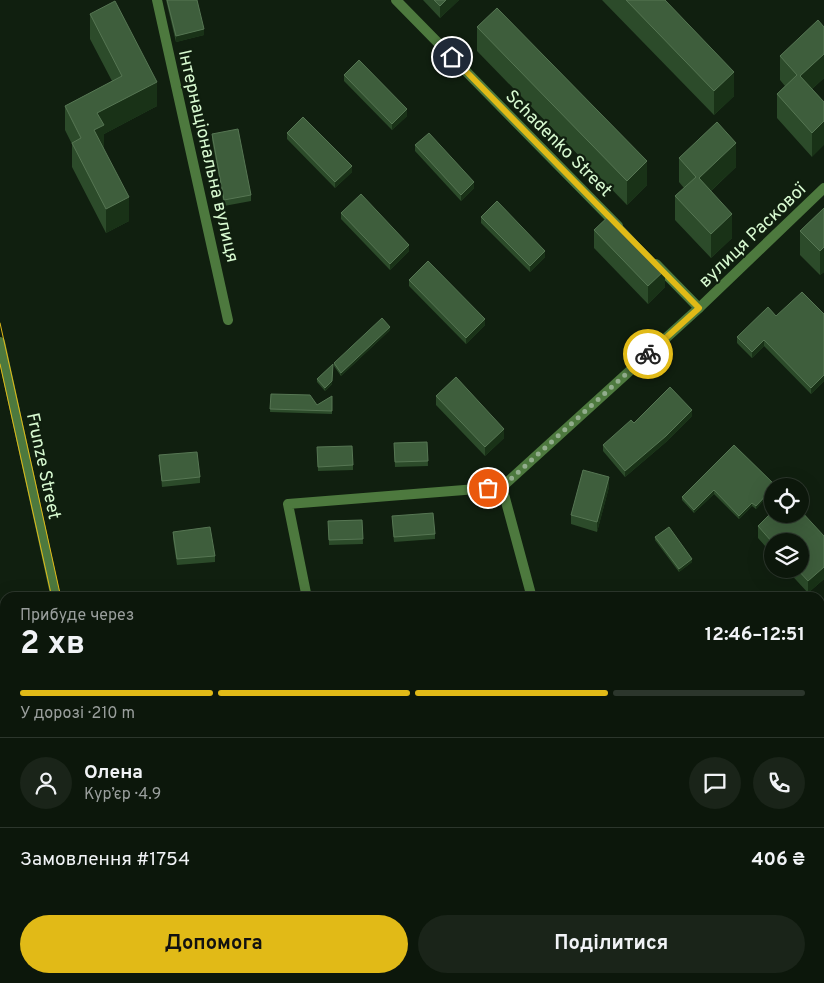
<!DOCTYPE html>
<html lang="uk">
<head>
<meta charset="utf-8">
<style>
  :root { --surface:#0c170b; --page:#1a2419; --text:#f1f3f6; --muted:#9a9f9d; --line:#2c362c; --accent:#e1ba17 }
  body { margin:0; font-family:Overpass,sans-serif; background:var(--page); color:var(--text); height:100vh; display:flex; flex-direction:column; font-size:19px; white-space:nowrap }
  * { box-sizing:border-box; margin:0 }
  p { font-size:16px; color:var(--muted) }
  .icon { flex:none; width:28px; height:28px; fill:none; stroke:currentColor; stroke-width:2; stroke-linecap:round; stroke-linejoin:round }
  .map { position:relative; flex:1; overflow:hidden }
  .panel { position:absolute; left:0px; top:592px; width:825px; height:391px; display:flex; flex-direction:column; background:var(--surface); border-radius:15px 15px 0 0; box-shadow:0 5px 20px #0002,0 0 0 1px var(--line) }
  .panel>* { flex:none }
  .controls { position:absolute; left:764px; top:478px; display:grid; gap:10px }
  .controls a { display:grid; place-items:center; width:45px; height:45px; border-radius:50%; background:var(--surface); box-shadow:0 5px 20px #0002,0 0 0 1px var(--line); font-size:25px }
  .pin { position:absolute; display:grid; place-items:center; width:42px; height:42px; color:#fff; margin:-21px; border:2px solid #fff; border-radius:50%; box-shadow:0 1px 5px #0007 }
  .courier { position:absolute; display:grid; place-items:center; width:50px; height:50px; margin:-25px; border:4px solid #e1ba17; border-radius:50%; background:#fff; color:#222; box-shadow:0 1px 6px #0007 }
  .overview em { font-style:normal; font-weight:700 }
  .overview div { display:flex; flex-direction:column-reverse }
  .overview { display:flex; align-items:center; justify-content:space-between; height:85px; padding:0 20px }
  h1 { font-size:32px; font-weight:700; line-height:38px }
  .bar { display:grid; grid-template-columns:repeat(4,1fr); gap:8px 5px; align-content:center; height:60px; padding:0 20px }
  .bar i { height:6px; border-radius:4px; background:var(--line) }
  .bar .on { background:var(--accent) }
  .bar p { grid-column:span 4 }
  .line { display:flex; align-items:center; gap:12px; padding:0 20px; border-top:1px solid var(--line) }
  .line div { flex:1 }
  .round { display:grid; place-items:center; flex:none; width:52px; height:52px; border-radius:26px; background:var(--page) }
  .cta { display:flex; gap:10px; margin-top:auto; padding:10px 20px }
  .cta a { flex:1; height:58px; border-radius:30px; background:var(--accent); color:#111; font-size:20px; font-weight:700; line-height:58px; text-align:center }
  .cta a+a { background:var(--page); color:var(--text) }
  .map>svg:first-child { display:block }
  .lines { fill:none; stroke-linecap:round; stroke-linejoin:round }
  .minor { stroke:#4d793e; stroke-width:10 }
  .tram { stroke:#e1ba17; stroke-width:1 }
  .wall { fill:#2c4b2a }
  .shaded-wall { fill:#193217 }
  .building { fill:#3e5e3c; stroke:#567653 }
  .done { stroke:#92ad8d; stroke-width:5; stroke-dasharray:0 9 }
  .route { stroke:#e1ba17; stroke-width:6 }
  .labels { text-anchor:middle; stroke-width:4.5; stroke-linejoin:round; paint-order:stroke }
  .street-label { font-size:18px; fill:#d8fad1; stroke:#101f0f }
</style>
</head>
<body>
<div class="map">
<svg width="824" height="983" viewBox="0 0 824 983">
  <rect width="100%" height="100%" fill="#101f0f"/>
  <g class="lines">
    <g class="minor">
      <path d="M157,0L228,320"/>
      <path d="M396,0L618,226"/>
      <path d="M656,264L699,308"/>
      <path d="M0,342L56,598"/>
      <path d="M502,487L699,308L824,188"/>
      <path d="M502,487L532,598"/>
      <path d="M307,598L288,504L502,487"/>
      <path d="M141,979L142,983"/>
      <path d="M393,979L394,983"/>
      <path d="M628,979L629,983"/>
    </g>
    <g class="tram">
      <path d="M0,323L61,598"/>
      <path d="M0,364L52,598"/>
      <path d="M137,979L138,983"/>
      <path d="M146,979L147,983"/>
    </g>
  </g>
  <g class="wall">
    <path d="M166,0H197L204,35L176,42Z"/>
    <path d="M423,0H459L440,18Z"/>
    <path d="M602,0H665L734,96L714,115Z"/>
    <path d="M90,14L157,106L104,134V149L129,221L106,233L72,167V144L65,130V106L112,81L90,39Z"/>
    <path d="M477,27L647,185L627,205L477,51Z"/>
    <path d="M824,27V78L812,89L824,102L812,157L777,118V94L785,86L780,80V56Z"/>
    <path d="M344,75L407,116L392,130L344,81Z"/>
    <path d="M287,133L352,172L335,188L287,139Z"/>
    <path d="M212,134L251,195V201L224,206L212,140Z"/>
    <path d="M415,145L474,188L461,201L415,151Z"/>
    <path d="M679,158L736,167L711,191L732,238L711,258L675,220V196L684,188L679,182Z"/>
    <path d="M824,208V272L820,275L800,255V231Z"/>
    <path d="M341,213L409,251L390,270L341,219Z"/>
    <path d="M481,217L545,257L530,272L481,223Z"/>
    <path d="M594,230L665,287L648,304L594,248Z"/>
    <path d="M409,280L485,325L466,344L409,286Z"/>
    <path d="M824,314V381L811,394L764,346L752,358L737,343V337L776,316Z"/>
    <path d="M390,330L341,376L334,366V363Z"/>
    <path d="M333,364L332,384L325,391L317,382V379Z"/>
    <path d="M271,394L317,405L332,396V414L270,412Z"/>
    <path d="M436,396L504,438L485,456L436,405Z"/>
    <path d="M692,416L666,442L625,477L603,451V445Z"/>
    <path d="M427,442L428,466L395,467L394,443Z"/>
    <path d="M734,445L776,486L756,509L752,506L739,519L714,494L694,513L682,500V497Z"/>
    <path d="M317,447L353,465V470L318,471Z"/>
    <path d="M159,455L200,477V483L162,487Z"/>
    <path d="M609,487L597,532L571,524V515Z"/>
    <path d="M362,520L363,544L329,545L328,521Z"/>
    <path d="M392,521L435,534V539L394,542Z"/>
    <path d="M758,526L824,536V579L808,593L786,569H800L772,541V554L758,538Z"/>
    <path d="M173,532L215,556V562L177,565L173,539Z"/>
    <path d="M655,537L692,562L679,572L655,540Z"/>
    <path d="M778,979H798L794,983H783Z"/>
  </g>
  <g class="shaded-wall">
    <path d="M446,0H459L440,18V6Z"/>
    <path d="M204,29V35L176,42V36Z"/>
    <path d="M824,54V78L800,100V76Z"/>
    <path d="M734,72V96L714,115V91Z"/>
    <path d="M157,82V106L104,134V149L94,130L97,113Z"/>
    <path d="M407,109V116L392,130V124Z"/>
    <path d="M824,121V145L812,157V133Z"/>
    <path d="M736,143V167L699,202V178Z"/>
    <path d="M647,161V185L627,205V181Z"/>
    <path d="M352,166V172L335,188V182Z"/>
    <path d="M474,182V188L461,201V195Z"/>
    <path d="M129,197V221L106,233V209Z"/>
    <path d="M732,214V238L711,258V234Z"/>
    <path d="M409,245V251L390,270V264Z"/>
    <path d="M824,247V272L820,275V251Z"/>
    <path d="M545,251V257L530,272V266Z"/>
    <path d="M665,270V287L648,304V286Z"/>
    <path d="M485,319V325L466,344V338Z"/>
    <path d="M390,327V330L341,376V373Z"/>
    <path d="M764,340V346L752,358V352Z"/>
    <path d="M824,375V381L811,394V388Z"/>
    <path d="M332,381V384L325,391V388Z"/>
    <path d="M692,410V416L666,442L625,477V471Z"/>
    <path d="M504,429V438L485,456V447Z"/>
    <path d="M609,477V487L597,532V522Z"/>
    <path d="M772,489V492L756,509V506Z"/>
    <path d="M714,490V494L694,513V510Z"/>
    <path d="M752,503V506L739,519V516Z"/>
    <path d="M692,559V562L679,572V569Z"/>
    <path d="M824,567V579L808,593V581Z"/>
    <path d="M824,664V667L820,668V665Z"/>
    <path d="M5,799V810L0,811V800Z"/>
    <path d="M824,943V952L820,956V947Z"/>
    <path d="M43,979H45V983H26Z"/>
    <path d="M573,979H584L568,983H556Z"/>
    <path d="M789,979H798L794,983H788Z"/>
  </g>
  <g class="building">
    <path d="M167,0H197L204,29L176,36Z"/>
    <path d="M434,0H446L440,6Z"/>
    <path d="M626,0H665L734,72L714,91Z"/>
    <path d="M115,1L157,82L97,113L104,125L94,130L129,197L106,209L72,143L81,138L65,106L122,76L90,14Z"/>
    <path d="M497,8L647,161L627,181L477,27Z"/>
    <path d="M818,20L824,27V54L800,76L824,102V121L812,133L777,94L797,75L780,56Z"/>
    <path d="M359,60L407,109L392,124L344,75Z"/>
    <path d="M303,117L352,166L335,182L287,133Z"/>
    <path d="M717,122L736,143L699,178L732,214L711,234L675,196L696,177L679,158Z"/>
    <path d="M238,129L251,195L224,200L212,134Z"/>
    <path d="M429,133L474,182L461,195L415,145Z"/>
    <path d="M361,194L409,245L390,264L341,213Z"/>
    <path d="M497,201L545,251L530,266L481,217Z"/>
    <path d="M824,208V247L820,251L800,231Z"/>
    <path d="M611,214L665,270L648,286L594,230Z"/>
    <path d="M428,261L485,319L466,338L409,280Z"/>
    <path d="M802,292L824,314V375L811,388L764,340L752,352L737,337L768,307L776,316Z"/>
    <path d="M382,318L390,327L341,373L334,363Z"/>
    <path d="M333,364L332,381L325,388L317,379Z"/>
    <path d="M456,377L504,429L485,447L436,396Z"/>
    <path d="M670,387L692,410L666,436L625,471L603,445L631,420L634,423Z"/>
    <path d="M271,394L310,395L317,405L332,396V411L270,409Z"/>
    <path d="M427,442L428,461L395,462L394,443Z"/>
    <path d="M734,445L776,486H772V489L756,506L752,503L739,516L714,490L694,510L682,497Z"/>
    <path d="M352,446L353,465L318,467L317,447Z"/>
    <path d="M197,452L200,477L162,481L159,455Z"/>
    <path d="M583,470L609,477L597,522L571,515Z"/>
    <path d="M800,510L824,536V567L808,581L797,569H800V541H772V542L758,526L772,512V514H800Z"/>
    <path d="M433,513L435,534L394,537L392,516Z"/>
    <path d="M362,520L363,539L329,540L328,521Z"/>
    <path d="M210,527L215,556L177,559L173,532Z"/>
    <path d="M669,527L692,559L679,569L655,537Z"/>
    <path d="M474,592L476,598H454V596Z"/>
    <path d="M824,638V664L820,665V640Z"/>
    <path d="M5,721V799L0,800V722Z"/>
    <path d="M822,907L824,909V943L820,947V909Z"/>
    <path d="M24,979H43L26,983Z"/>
    <path d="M435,979H462L463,983H436Z"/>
    <path d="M555,979H573L556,983Z"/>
    <path d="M584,979H596L597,983H585Z"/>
    <path d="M661,979H690L691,983H662Z"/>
    <path d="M741,979H746L751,983H737Z"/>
  </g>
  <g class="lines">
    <path class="done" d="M488,488L502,487L648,354"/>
    <path class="route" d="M452,57L699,308L648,354"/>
  </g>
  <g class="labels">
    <g class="street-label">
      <text transform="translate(559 143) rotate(45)" y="6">Schadenko Street</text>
      <text transform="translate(209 156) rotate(77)" y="6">Інтернаціональна вулиця</text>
      <text transform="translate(752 235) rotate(-44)" y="6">вулиця Раскової</text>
      <text transform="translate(44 466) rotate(78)" y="6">Frunze Street</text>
    </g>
  </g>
</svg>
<div class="controls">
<a><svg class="icon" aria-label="locate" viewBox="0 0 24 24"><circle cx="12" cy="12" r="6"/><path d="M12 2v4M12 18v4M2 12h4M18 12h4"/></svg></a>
<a><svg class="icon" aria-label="layers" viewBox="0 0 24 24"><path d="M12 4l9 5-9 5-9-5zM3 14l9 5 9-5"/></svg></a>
</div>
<div class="pin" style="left:488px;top:488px;background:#ea580c"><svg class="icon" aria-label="bag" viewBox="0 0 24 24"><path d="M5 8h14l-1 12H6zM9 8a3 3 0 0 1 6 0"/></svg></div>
<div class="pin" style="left:452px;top:57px;background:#1f2937"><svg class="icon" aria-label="home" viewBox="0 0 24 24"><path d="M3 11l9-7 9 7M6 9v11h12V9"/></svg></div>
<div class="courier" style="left:648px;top:354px"><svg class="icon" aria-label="bike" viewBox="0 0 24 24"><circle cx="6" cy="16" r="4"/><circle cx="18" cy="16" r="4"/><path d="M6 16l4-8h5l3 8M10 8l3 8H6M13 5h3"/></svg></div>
<section class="panel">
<div class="overview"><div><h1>2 хв</h1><p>Прибуде через</p></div><em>12:46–12:51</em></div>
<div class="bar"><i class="on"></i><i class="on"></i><i class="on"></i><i></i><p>У дорозі · 210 m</p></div>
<div class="line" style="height:90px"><a class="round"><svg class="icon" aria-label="person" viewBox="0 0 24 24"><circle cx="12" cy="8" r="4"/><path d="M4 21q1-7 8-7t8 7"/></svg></a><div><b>Олена</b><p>Кур’єр · 4.9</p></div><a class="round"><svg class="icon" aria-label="chat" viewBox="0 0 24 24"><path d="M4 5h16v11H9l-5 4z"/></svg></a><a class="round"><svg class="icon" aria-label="phone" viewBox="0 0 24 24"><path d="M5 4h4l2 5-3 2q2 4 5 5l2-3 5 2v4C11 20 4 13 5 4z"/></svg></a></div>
<div class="line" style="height:65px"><div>Замовлення #1754</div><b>406 ₴</b></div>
<div class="cta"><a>Допомога</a><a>Поділитися</a></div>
</section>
</div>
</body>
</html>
